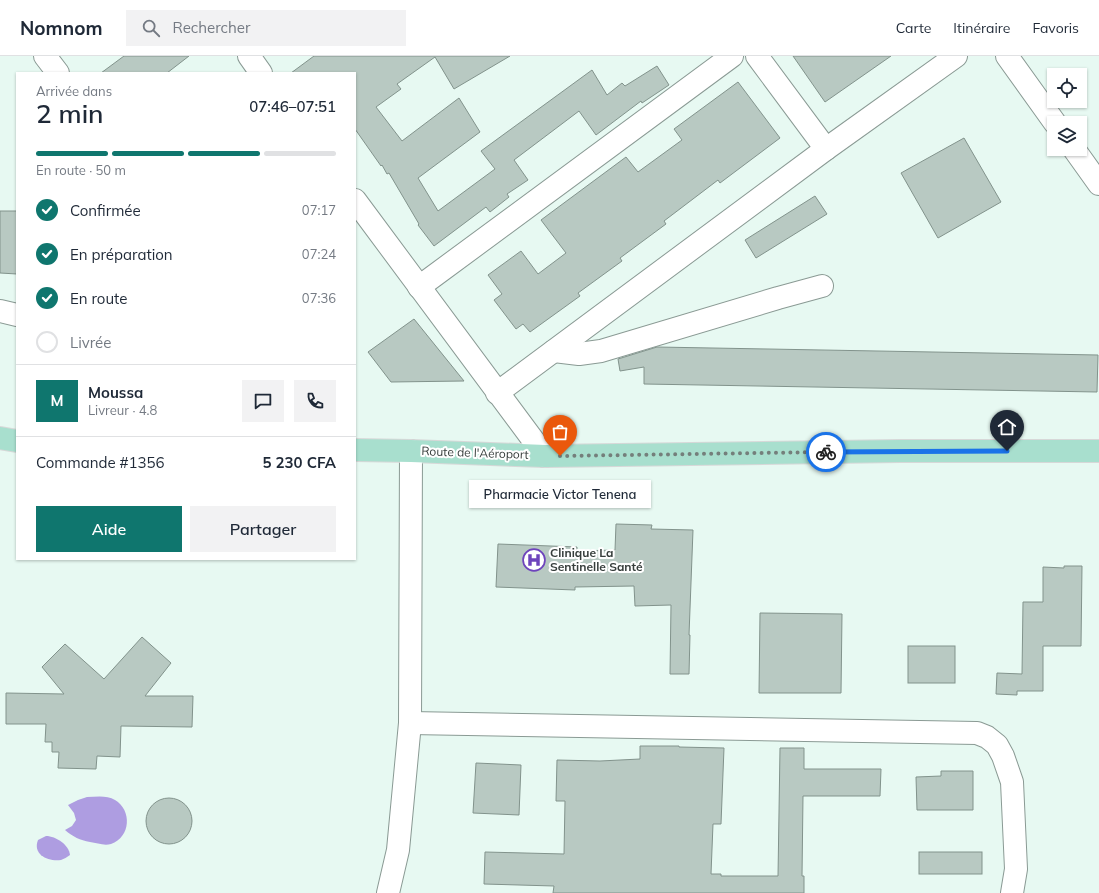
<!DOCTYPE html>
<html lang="fr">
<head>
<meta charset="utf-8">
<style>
  :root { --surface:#fff; --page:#f2f2f3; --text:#1f2937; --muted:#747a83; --line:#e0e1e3; --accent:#0f766e }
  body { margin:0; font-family:Mulish,sans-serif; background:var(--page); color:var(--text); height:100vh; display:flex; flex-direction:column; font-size:15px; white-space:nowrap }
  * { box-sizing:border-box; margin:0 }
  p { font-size:13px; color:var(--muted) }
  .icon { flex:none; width:22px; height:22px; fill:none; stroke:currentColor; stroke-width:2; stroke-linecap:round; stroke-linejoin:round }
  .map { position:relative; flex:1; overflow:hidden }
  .side { position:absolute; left:16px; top:16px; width:340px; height:488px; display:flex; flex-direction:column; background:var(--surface); border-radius:0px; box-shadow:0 1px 3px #0004 }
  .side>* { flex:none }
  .buttons { position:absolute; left:1047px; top:12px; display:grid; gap:8px }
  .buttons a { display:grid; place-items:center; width:40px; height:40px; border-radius:0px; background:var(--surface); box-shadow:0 1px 3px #0004; font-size:20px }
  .pin { position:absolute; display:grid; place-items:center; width:34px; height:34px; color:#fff; margin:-41px -17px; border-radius:50% 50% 50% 0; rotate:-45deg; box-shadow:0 0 4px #0007 }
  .pin .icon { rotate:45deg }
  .courier { position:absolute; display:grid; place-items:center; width:40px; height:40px; margin:-20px; border:3px solid #1a73e8; border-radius:50%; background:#fff; color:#222; box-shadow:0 1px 5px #0007 }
  .bubble { position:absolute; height:28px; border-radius:0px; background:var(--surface); box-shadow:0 1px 3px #0004; font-size:13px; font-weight:600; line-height:28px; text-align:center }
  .headline em { font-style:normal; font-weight:600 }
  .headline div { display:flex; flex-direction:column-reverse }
  .headline { display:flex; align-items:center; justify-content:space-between; height:68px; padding:0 20px }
  h1 { font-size:26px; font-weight:600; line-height:30px }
  .bar { display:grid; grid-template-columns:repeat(4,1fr); gap:6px 4px; align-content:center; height:48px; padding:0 20px }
  .bar i { height:5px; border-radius:3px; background:var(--line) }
  .bar .current { background:var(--accent) }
  .bar p { grid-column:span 4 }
  .line { display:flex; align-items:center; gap:10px; padding:0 20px; border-top:1px solid var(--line) }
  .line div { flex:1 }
  .round { display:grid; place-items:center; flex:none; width:42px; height:42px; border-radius:0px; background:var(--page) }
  ol { padding:0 20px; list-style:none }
  li { display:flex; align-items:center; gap:12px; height:44px }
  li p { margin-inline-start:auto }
  li .icon { padding:4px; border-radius:50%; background:var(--accent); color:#fff; stroke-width:4 }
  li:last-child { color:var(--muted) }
  li i { width:22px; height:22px; border:2px solid var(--line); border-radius:50% }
  .cta { display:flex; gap:8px; margin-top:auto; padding:8px 20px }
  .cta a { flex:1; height:46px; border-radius:0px; background:var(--accent); color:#fff; font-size:16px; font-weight:600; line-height:46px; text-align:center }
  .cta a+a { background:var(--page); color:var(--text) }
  header { display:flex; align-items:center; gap:24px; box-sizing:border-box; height:56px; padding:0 20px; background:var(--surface); border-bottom:1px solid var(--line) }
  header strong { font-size:19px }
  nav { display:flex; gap:22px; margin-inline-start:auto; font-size:14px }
  .search { width:280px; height:36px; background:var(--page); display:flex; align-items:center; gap:10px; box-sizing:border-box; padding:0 14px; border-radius:0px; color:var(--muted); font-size:15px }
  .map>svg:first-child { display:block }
  .water { fill:#ae9de1 }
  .building { fill:#b8c9c2; stroke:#82938c }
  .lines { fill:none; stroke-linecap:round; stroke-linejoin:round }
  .minor-casing { stroke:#8a9a94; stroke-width:24 }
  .major-casing { stroke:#d7d8d8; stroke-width:24 }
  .minor { stroke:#fff; stroke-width:22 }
  .major { stroke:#a8dfce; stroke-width:22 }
  .done { stroke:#747f7b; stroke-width:4; stroke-dasharray:0 7.2 }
  .route { stroke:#1a73e8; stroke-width:5 }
  .labels { text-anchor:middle; stroke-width:4; stroke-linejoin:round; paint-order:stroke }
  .street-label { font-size:12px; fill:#363d3b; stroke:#fff }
  .poi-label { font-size:12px; font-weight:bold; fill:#363d3b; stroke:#fff; text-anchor:start }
</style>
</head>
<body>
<header>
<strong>Nomnom</strong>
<div class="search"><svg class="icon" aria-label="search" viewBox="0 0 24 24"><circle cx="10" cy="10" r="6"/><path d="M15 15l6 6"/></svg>Rechercher</div>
<nav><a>Carte</a><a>Itinéraire</a><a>Favoris</a></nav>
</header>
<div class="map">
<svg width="1099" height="837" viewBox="0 0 1099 837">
  <rect width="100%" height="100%" fill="#e7f9f2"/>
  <g class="water">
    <path d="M87,741C96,741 107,739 115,744C132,754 131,781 111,788C104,790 97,787 90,786C80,784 73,781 65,774L72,770L76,764L74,757L68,749L78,744Z"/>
    <path d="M46,780C56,780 69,789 70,799C67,801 64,803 61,804C49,806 32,799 38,784Z"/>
  </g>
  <g class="building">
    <path d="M124,0H189L167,17H101Z"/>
    <path d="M314,0H510L454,33L435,1L397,28L401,33L376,51L402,85L459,42L480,76L418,122L438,155L495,113L481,95L592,14L607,39L622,27L625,30L657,10L669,29L642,47L641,45L596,79L579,55L514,104L528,124L507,138L509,141L490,156L486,151L434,190L418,169L419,168L389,117L387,118L382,109L381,110L355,73V17H291Z"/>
    <path d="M793,0H891L825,46Z"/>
    <path d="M738,26L780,82L720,127L718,124L664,165L666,168L620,202L622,205L578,237L580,240L530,276L523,268L516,273L494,244L502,238L488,219L521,195L538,218L566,197L541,164L626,101L638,116L682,84L674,73Z"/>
    <path d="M964,82L1001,146L938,182L901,117Z"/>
    <path d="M815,140L827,158L756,202L745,184Z"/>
    <path d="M0,155H17V218L0,217Z"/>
    <path d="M414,263L464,325L391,326L368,296Z"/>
    <path d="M657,291L1098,299L1097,336L644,328V311L620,315L618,303Z"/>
    <path d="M616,468L652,469L651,473L693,474L689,579H690L689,618H670L671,549L635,550L634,530L575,531V534L496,531L498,488L577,491V495L615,494Z"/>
    <path d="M1064,510H1082L1081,590H1043V635H1017V639L996,638L997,617L1022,618L1023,546H1043V511L1064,512Z"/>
    <path d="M760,557L842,558L841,637H759Z"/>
    <path d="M142,581L171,607L145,640H193L192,671L121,670L120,701L97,700L96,713L58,712L59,696H52V686H45L46,668H6V637L64,638L42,611L65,588L104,623Z"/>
    <rect x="908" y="590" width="47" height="37"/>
    <path d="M640,690H679V691L724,692L721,768H713L711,818H721V820H778L780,692H804V713H881L880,740H803L802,820H804V837H553L554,830L484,828L485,796L564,798L565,745H556L557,704L600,705L640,703Z"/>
    <path d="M476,707L521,709L519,759L473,757Z"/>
    <path d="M941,715H973V754H917L916,721L941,720Z"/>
    <circle cx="169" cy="765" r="23"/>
    <rect x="919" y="796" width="63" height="22"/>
  </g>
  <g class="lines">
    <g class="minor-casing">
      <g id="minor">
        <path d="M45,0L58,17"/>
        <path d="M249,0L261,17"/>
        <path d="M757,0L826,93"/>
        <path d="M1007,0L1055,67"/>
        <path d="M1074,93L1099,128"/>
        <path d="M355,144L545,400"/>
        <path d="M419,231L732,0"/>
        <path d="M0,255L17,259"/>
        <path d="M554,295L579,298L601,295L778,242L822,230"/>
        <path d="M497,337L826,93L956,0"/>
        <path d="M410,667L977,677L987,681L997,689L1003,700L1012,726L1016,813L1012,837"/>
        <path d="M388,837L398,794L410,667L411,395"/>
      </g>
    </g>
    <g class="major-casing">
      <g id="major">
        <path d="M0,382L17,385"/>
        <path d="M355,394L411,395L545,400L900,395H1099"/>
      </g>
    </g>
    <use href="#minor" class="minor"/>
    <use href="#major" class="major"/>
  </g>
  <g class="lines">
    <path class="done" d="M560,400L826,396"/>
    <path class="route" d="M826,396L1007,395"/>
  </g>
  <defs>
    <g id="hospital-ring" transform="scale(1.15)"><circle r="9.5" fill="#fff" stroke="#6e44bc" stroke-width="1.5"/><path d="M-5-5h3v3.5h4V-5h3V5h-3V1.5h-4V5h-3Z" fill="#6e44bc"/></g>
  </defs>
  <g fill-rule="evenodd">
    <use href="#hospital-ring" x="534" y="504"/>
  </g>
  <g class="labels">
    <g class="street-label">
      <text transform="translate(475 397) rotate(2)" y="4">Route de l'Aéroport</text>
    </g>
    <g class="poi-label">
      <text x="550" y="501">Clinique La<tspan x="550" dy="14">Sentinelle Santé</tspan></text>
    </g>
  </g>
</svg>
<div class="buttons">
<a><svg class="icon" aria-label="locate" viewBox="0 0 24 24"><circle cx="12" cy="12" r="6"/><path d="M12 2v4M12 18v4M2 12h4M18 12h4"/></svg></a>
<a><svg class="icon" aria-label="layers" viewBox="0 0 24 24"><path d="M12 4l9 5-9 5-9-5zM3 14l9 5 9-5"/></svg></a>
</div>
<div class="pin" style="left:560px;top:400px;background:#ea580c"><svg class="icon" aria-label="bag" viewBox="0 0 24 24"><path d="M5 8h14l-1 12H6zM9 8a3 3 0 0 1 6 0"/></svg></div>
<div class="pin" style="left:1007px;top:395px;background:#1f2937"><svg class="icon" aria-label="home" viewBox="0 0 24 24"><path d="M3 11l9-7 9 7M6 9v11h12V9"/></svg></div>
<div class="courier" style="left:826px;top:396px"><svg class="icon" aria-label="bike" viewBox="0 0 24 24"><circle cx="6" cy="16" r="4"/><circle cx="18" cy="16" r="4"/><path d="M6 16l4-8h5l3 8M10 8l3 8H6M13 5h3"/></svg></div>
<div class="bubble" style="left:469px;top:424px;width:182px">Pharmacie Victor Tenena</div>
<section class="side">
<div class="headline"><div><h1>2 min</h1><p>Arrivée dans</p></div><em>07:46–07:51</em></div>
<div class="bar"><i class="current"></i><i class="current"></i><i class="current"></i><i></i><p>En route · 50 m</p></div>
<ol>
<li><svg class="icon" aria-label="check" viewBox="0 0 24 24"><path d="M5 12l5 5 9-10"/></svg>Confirmée<p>07:17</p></li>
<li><svg class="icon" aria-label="check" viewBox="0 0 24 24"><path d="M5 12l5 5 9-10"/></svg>En préparation<p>07:24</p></li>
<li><svg class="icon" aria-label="check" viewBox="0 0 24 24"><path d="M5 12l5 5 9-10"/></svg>En route<p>07:36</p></li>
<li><i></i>Livrée</li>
</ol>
<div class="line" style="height:72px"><b class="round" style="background:var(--accent);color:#fff">M</b><div><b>Moussa</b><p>Livreur · 4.8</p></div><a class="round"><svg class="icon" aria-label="chat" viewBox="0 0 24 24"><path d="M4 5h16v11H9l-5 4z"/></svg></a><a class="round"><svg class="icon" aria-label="phone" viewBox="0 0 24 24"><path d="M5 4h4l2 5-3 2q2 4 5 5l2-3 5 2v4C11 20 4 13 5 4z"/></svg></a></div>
<div class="line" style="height:52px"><div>Commande #1356</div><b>5 230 CFA</b></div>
<div class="cta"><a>Aide</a><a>Partager</a></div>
</section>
</div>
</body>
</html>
